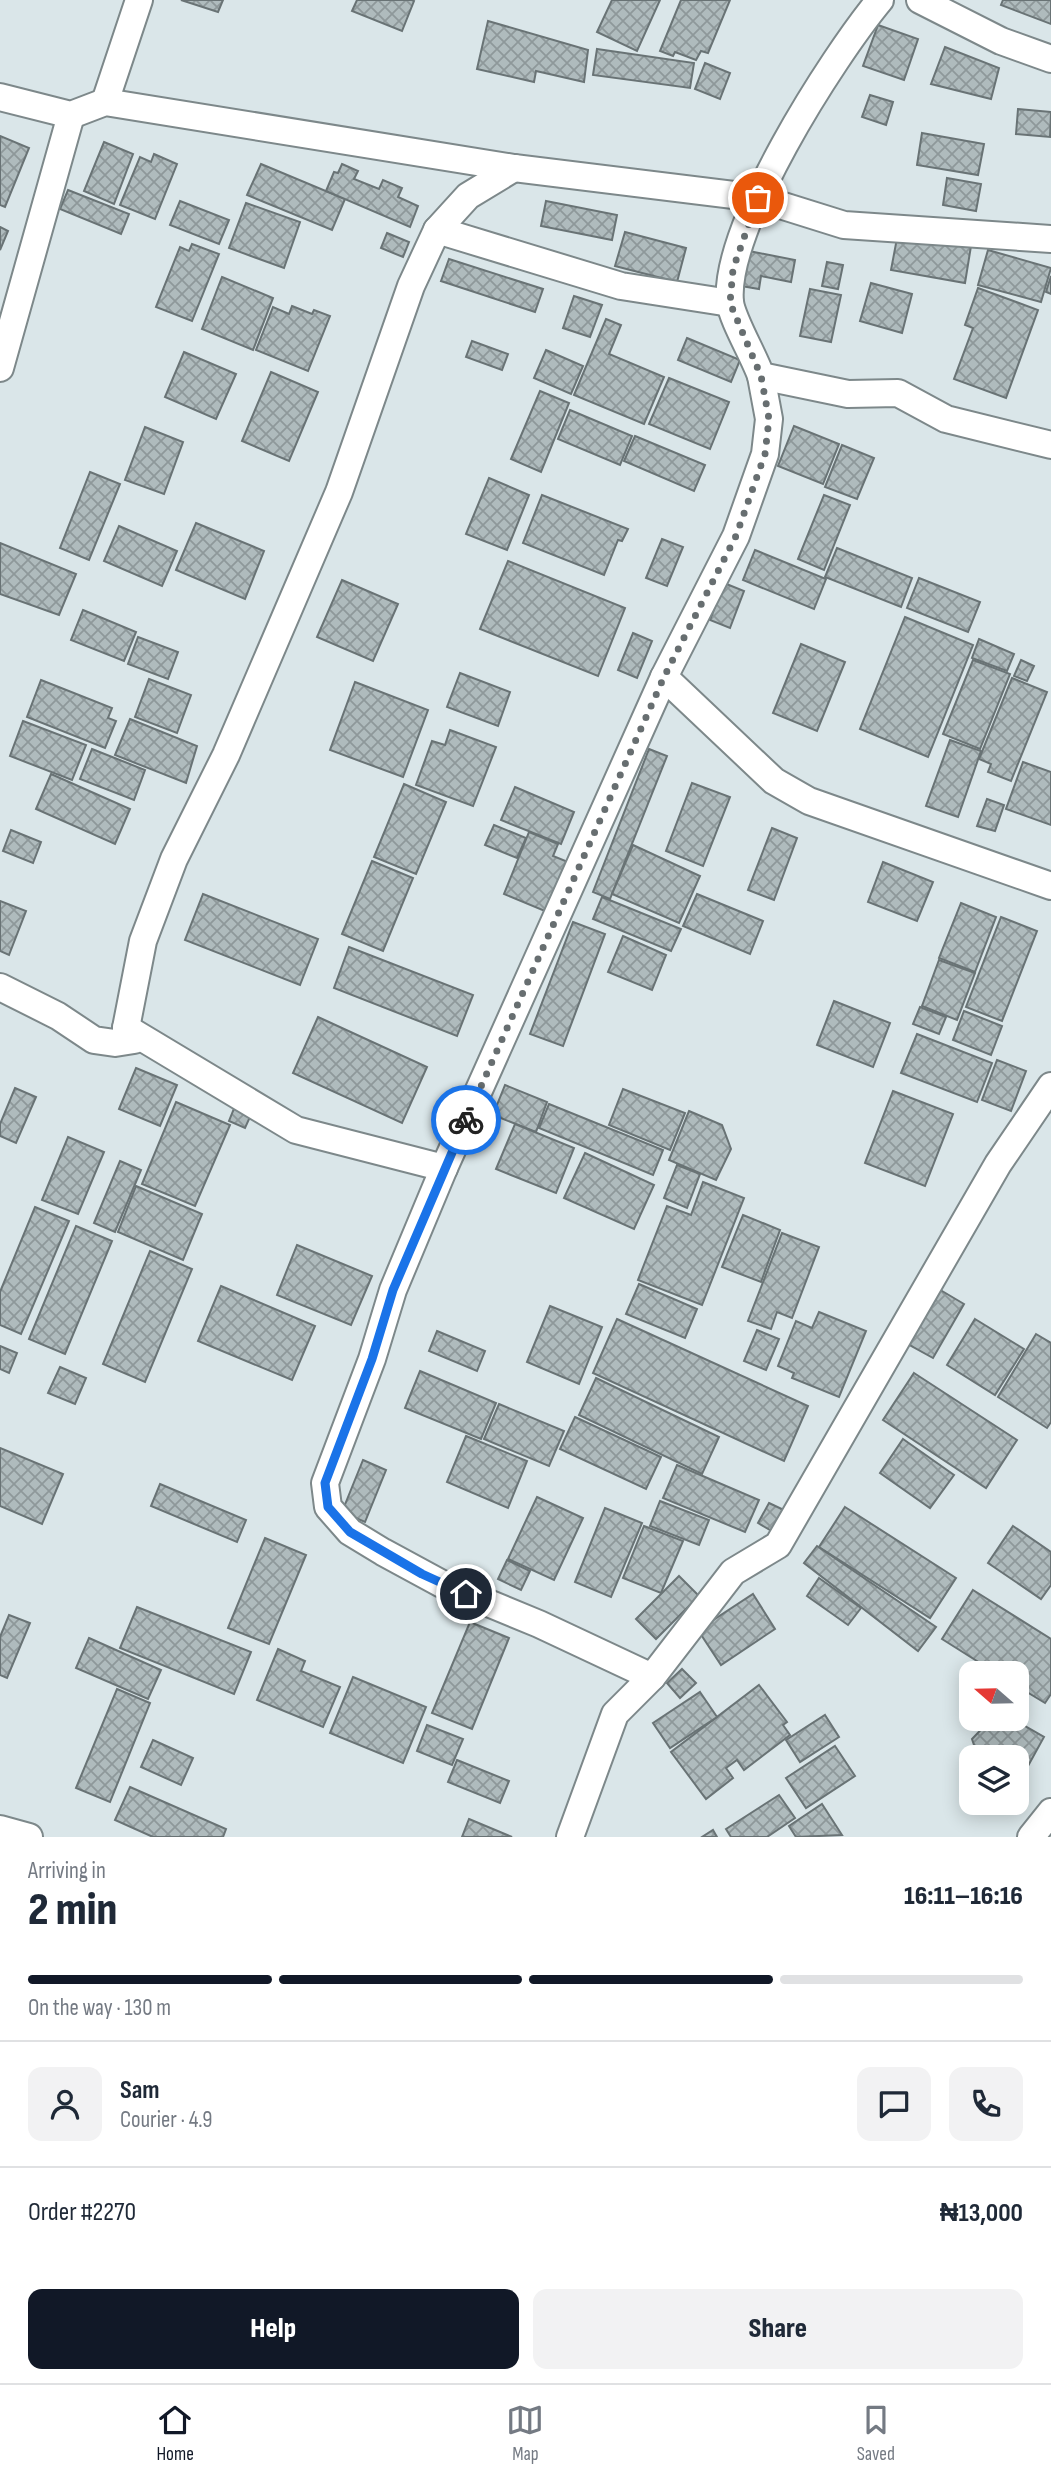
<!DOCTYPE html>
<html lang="en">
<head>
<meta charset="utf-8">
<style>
  :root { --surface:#fff; --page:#f2f2f3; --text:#1f2937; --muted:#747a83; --line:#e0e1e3; --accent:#111827 }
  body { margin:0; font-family:"Sofia Sans Condensed",sans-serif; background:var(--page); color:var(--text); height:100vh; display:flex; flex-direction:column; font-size:26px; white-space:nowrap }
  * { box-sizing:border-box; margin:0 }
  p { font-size:23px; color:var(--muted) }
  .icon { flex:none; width:38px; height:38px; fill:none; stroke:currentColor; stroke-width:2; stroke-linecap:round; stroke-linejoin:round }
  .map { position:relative; height:1837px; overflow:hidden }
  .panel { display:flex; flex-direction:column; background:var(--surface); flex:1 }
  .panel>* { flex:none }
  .needle { width:46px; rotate:290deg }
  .fabs { position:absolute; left:959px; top:1661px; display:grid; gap:14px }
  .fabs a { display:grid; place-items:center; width:70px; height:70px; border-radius:14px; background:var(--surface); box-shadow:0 4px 18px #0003; font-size:35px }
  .pin { position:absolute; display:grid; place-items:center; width:60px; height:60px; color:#fff; margin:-30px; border:4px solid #fff; border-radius:50%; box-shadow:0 2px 7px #0007 }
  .courier { position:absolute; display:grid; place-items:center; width:70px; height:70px; margin:-35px; border:5px solid #1a73e8; border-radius:50%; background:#fff; color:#222; box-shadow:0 2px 9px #0007 }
  .overview em { font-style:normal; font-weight:800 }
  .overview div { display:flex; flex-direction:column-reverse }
  .overview { display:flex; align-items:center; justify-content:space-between; height:119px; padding:0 28px }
  h1 { font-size:46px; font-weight:800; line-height:52px }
  .bar { display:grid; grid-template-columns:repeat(4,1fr); gap:10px 7px; align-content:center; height:84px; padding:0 28px }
  .bar i { height:9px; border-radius:5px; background:var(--line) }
  .bar .selected { background:var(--accent) }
  .bar p { grid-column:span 4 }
  .line { display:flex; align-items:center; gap:18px; padding:0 28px; border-top:2px solid var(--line) }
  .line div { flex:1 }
  .round { display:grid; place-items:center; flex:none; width:74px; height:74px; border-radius:14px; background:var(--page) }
  .primary-button { display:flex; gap:14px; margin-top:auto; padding:14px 28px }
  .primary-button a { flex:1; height:80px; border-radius:14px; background:var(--accent); color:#fff; font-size:28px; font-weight:800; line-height:80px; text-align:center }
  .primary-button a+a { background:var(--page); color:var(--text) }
  .tab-bar { display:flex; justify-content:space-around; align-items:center; height:98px; border-top:2px solid var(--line); background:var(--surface); font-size:19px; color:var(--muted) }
  .tab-bar a { display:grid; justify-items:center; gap:4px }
  .tab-bar .selected { color:var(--accent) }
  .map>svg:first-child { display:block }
  .building { fill:url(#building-cross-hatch); stroke:#697375; stroke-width:2 }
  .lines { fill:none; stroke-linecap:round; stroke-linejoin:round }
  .street-casing { stroke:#7d888a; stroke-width:30 }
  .street { stroke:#fff; stroke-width:26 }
  .done { stroke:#676e70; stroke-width:7; stroke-dasharray:0 12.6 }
  .route { stroke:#1a73e8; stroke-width:9 }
</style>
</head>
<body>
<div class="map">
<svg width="1051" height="1837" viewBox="0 0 1051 1837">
  <defs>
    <pattern id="building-cross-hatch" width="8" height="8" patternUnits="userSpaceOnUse" patternTransform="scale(1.75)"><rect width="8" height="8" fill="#afbbbd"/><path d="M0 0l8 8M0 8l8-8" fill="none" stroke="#8e989a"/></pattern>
  </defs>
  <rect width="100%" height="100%" fill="#dae6e9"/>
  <g class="building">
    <path d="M181,0H223L218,12Z"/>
    <path d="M357,0H412L414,1L402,31L352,11Z"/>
    <path d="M612,0H660L637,51L597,32Z"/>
    <path d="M681,0H730L708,53L701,51L696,60L675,52L673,56L660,51Z"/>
    <path d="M1003,0H1051V24L1001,5Z"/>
    <path d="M488,21L588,50L584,82L536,71L534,82L477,69Z"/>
    <path d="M878,25L918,39L904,80L863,66Z"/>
    <path d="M945,47L999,68L991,99L931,84Z"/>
    <path d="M597,49L694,63L690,88L593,75Z"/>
    <path d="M705,63L730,73L720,99L695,89Z"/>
    <path d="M870,95L893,102L886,125L862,117Z"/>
    <path d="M1018,109L1051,112L1050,137L1016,134Z"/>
    <path d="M922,133L984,144L978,175L917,165Z"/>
    <path d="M0,136L29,148L5,207L0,205Z"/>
    <path d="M104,142L133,154L114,204L84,191Z"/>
    <path d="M154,154L177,164L155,219L120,205L140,157L151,162Z"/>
    <path d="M261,164L345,199L332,230L247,195Z"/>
    <path d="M342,164L358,171L354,179L379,189L383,180L402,188L398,197L418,206L410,227L326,191L334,172L338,173Z"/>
    <path d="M947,178L981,184L976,211L943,205Z"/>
    <path d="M68,190L129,214L121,234L60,209Z"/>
    <path d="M180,201L229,220L219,244L170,225Z"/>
    <path d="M546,201L617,215L612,240L541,226Z"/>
    <path d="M246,203L300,222L284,268L229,248Z"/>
    <path d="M0,227L8,231L0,250Z"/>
    <path d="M625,232L686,248L677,282L615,266Z"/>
    <path d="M387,233L409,242L403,257L381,248Z"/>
    <path d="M898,233L971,246L965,283L891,270Z"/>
    <path d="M192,244L219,254L192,321L156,307L180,247L189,251Z"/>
    <path d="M988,250L1051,268L1041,302L978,285Z"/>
    <path d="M749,251L795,260L791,282L761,276L759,289L741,286Z"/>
    <path d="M449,259L543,289L535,312L441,281Z"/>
    <path d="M827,262L843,265L838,289L822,286Z"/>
    <path d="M1051,276V294L1046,292Z"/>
    <path d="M222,277L273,298L253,350L202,329Z"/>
    <path d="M871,283L912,294L902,333L860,321Z"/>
    <path d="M978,288L1038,310L1006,398L954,379L973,328L965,325Z"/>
    <path d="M810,289L841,295L831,342L800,336Z"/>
    <path d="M574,296L602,305L590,337L563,328Z"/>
    <path d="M292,306L312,314L314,310L330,316L308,371L256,350L273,307L289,314Z"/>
    <path d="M606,319L621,325L609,354L664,377L644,424L574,395Z"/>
    <path d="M687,338L740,360L731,382L678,360Z"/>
    <path d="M472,341L508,354L502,370L466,357Z"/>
    <path d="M546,350L583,366L571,394L534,378Z"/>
    <path d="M184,352L236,374L216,419L165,397Z"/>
    <path d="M271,372L318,392L289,461L242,441Z"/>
    <path d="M669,378L729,402L710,449L649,424Z"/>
    <path d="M540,391L569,403L541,472L511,459Z"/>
    <path d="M570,410L632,436L620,465L558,439Z"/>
    <path d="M794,426L839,444L823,484L778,466Z"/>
    <path d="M145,427L183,442L164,494L125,480Z"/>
    <path d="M635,436L705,465L694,491L624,461Z"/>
    <path d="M842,445L874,458L857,499L825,487Z"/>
    <path d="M90,472L120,484L89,560L60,548Z"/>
    <path d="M489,478L529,495L507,550L466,534Z"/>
    <path d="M542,495L628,529L622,541L618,540L604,575L523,543Z"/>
    <path d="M824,495L850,505L824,570L798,559Z"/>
    <path d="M196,523L264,551L245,599L176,570Z"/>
    <path d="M119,526L177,551L162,586L104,561Z"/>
    <path d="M662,539L683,547L667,586L646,578Z"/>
    <path d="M0,543L76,574L59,615L0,594Z"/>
    <path d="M837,548L912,578L901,607L825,577Z"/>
    <path d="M755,550L826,579L814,609L743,580Z"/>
    <path d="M508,561L625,608L598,676L480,629Z"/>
    <path d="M919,578L980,602L968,632L907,608Z"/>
    <path d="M342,580L398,604L373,661L317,637Z"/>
    <path d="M724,583L744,591L730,628L710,620Z"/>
    <path d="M83,610L136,632L124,661L71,640Z"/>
    <path d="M905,617L973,645L928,757L860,729Z"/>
    <path d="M633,633L652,641L637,678L618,670Z"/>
    <path d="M138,637L178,652L168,679L128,664Z"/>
    <path d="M979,639L1014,654L1007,671L972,658Z"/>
    <path d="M801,644L845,662L817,731L773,713Z"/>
    <path d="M973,660L1010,674L980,749L943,734Z"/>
    <path d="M1021,660L1034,666L1027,681L1014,676Z"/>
    <path d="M460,673L510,692L498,726L447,707Z"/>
    <path d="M1012,678L1047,692L1011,781L988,772L991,764L979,759Z"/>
    <path d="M149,679L191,695L177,733L135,717Z"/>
    <path d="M41,680L112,708L108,718L116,721L105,748L27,717Z"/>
    <path d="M355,682L428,710L403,777L330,750Z"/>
    <path d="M130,719L197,746L186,783L115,755Z"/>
    <path d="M23,721L86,745L72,780L10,756Z"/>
    <path d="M450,730L496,747L473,806L416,785L432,741L445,745Z"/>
    <path d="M950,740L981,751L958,817L926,806Z"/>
    <path d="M92,749L145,770L134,800L80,779Z"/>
    <path d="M649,749L667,756L610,899L593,892Z"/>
    <path d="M1023,762L1051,772V825L1006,809Z"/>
    <path d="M51,774L130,809L115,844L36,809Z"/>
    <path d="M692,783L730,797L703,866L666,851Z"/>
    <path d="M404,784L446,802L416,874L374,857Z"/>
    <path d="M515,787L574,812L561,844L501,820Z"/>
    <path d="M987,799L1004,805L995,831L977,826Z"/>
    <path d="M494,825L526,838L517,858L485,845Z"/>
    <path d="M772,828L797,838L774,900L748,890Z"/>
    <path d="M11,830L41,842L33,863L3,851Z"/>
    <path d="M529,832L558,844L553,856L573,864L552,914L504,894Z"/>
    <path d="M633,845L700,876L679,923L612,894Z"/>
    <path d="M372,861L413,878L383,951L342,934Z"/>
    <path d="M883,862L933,882L917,921L868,902Z"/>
    <path d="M203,894L318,939L300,985L185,940Z"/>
    <path d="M697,894L763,921L750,954L683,926Z"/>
    <path d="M602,897L681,929L671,951L593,919Z"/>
    <path d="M0,901L26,911L9,955L0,951Z"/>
    <path d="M961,903L996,917L975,972L939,958Z"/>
    <path d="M1001,917L1037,931L1002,1021L966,1007Z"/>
    <path d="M573,922L605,934L563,1046L530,1034Z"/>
    <path d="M623,936L666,955L652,990L608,972Z"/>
    <path d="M349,947L473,995L457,1036L334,988Z"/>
    <path d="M939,960L975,973L957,1020L922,1006Z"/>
    <path d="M834,1001L890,1023L873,1067L817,1045Z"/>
    <path d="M920,1007L946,1017L939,1034L913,1024Z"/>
    <path d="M964,1011L1002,1026L991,1055L953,1040Z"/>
    <path d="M318,1017L427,1067L402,1123L293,1073Z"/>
    <path d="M917,1034L992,1063L977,1102L901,1073Z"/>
    <path d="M997,1060L1026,1071L1011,1111L982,1100Z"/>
    <path d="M136,1068L177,1085L160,1126L119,1109Z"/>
    <path d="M505,1085L547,1102L536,1132L493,1115Z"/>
    <path d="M15,1088L36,1097L16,1143L0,1136V1124Z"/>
    <path d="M623,1089L685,1113L670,1150L609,1125Z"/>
    <path d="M893,1091L953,1114L925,1186L865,1163Z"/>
    <path d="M237,1101L254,1108L245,1128L229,1121Z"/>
    <path d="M176,1102L230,1125L195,1206L142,1184Z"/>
    <path d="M549,1104L663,1150L653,1175L539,1128Z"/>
    <path d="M689,1111L722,1125L731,1149L716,1180L669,1160Z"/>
    <path d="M515,1124L574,1148L556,1193L496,1169Z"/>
    <path d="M68,1137L104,1152L78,1214L42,1200Z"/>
    <path d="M585,1153L654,1185L634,1229L564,1198Z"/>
    <path d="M120,1161L141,1170L115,1232L94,1223Z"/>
    <path d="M677,1165L700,1174L687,1208L664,1198Z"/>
    <path d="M703,1182L744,1198L702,1305L638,1280L667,1206L691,1215Z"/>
    <path d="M136,1186L202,1214L183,1260L118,1232Z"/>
    <path d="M35,1207L69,1221L21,1334L0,1325V1292Z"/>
    <path d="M743,1215L780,1230L761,1282L722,1267Z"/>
    <path d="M76,1226L112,1241L65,1354L29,1339Z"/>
    <path d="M782,1233L819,1247L792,1318L777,1312L771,1329L748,1321Z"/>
    <path d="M297,1245L372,1276L351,1325L277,1295Z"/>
    <path d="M150,1251L192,1269L145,1382L103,1364Z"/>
    <path d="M639,1284L697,1309L685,1338L626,1314Z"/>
    <path d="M221,1286L315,1326L292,1380L198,1341Z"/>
    <path d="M937,1288L964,1304L933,1358L906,1343Z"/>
    <path d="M550,1306L602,1327L579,1384L527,1362Z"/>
    <path d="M819,1312L866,1331L839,1397L792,1378L794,1373L778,1366L796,1321L812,1328Z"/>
    <path d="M617,1319L808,1406L784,1461L593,1373Z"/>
    <path d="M975,1319L1024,1349L995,1395L947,1365Z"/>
    <path d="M757,1330L779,1339L766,1370L744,1361Z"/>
    <path d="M437,1331L485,1351L477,1371L429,1351Z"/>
    <path d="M1036,1334L1051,1343V1422L1047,1428L998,1397Z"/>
    <path d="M0,1346L17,1353L9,1373L0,1369Z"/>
    <path d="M60,1367L86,1378L75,1404L48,1393Z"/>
    <path d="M420,1371L496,1403L481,1439L405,1408Z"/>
    <path d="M914,1373L1017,1440L986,1488L883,1420Z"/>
    <path d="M596,1378L719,1437L702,1474L579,1415Z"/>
    <path d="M499,1404L564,1431L549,1466L484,1439Z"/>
    <path d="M575,1417L661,1457L646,1489L560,1449Z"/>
    <path d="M466,1436L527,1461L508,1508L447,1482Z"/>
    <path d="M903,1439L954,1475L930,1508L880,1473Z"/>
    <path d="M0,1448L63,1474L42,1524L0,1506Z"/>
    <path d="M363,1460L386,1470L365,1522L342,1512Z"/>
    <path d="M677,1465L759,1500L745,1532L663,1498Z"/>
    <path d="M160,1484L246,1520L237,1542L151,1506Z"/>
    <path d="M537,1497L583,1518L554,1580L508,1559Z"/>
    <path d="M660,1501L709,1520L699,1545L650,1526Z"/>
    <path d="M769,1503L788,1512L775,1533L758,1523Z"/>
    <path d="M845,1507L956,1578L930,1618L819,1547Z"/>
    <path d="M605,1508L642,1523L611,1597L575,1582Z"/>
    <path d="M644,1526L683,1541L661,1593L623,1578Z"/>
    <path d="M1013,1526L1051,1552V1585L1041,1599L988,1563Z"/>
    <path d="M265,1538L306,1555L269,1644L228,1628Z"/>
    <path d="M817,1546L936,1627L918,1651L804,1563Z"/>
    <path d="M507,1560L530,1571L521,1590L498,1579Z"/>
    <path d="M679,1576L699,1596L656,1639L636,1619Z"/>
    <path d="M819,1578L861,1608L848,1625L807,1596Z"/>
    <path d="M973,1590L1051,1639V1694L1045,1703L1017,1686V1673H996L942,1639Z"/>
    <path d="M753,1594L775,1629L721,1665L698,1630Z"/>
    <path d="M137,1607L251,1652L234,1694L120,1648Z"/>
    <path d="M9,1615L30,1623L7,1678L0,1675V1637Z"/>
    <path d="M470,1622L509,1638L472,1729L432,1713Z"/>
    <path d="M89,1638L161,1670L148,1699L76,1668Z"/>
    <path d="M278,1649L305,1661L301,1671L340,1687L323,1727L257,1700Z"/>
    <path d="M682,1669L696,1683L680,1698L667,1683Z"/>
    <path d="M353,1677L426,1707L403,1763L330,1733Z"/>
    <path d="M759,1685L787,1722L783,1725L790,1735L744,1770L737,1760L726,1768L733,1778L706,1799L671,1752Z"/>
    <path d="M117,1689L150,1703L110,1802L76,1788Z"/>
    <path d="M700,1692L717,1717L670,1748L653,1723Z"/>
    <path d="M825,1715L839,1737L800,1762L786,1740Z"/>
    <path d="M992,1718H1011L1044,1737L1017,1786V1757H978L972,1739Z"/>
    <path d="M427,1725L463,1739L452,1765L417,1751Z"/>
    <path d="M153,1740L193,1758L181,1785L141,1767Z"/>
    <path d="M835,1746L855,1776L806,1808L786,1778Z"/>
    <path d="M457,1760L509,1781L500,1803L448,1782Z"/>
    <path d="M130,1787L226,1829L223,1837H153L115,1820Z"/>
    <path d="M779,1795L795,1818L767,1837H731L726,1829Z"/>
    <path d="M822,1804L842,1835L796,1837L789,1826Z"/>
    <path d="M469,1819L512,1837H462Z"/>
    <path d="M713,1830L717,1837H702Z"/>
  </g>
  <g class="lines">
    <g class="street-casing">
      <g id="street">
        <path d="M880,0C832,58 723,228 730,302C732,319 754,356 761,376L848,394L898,393L946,419L1051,445"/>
        <path d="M920,0L1001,41L1051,59"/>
        <path d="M0,97L71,115L105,102L514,168L758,198L844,225L1051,239"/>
        <path d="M105,102L139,0"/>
        <path d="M437,230L621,286L730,303"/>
        <path d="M0,368L71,115"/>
        <path d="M664,677L774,781L809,801L1051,886"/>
        <path d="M0,987L58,1016L94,1040L115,1043L134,1040L126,1028L143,941L174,859L226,755L339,492L411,286L437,230L468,196L514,168"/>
        <path d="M126,1028L296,1130L444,1168"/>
        <path d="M652,1677L539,1624L442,1584L383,1552L350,1532L328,1507L325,1483L372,1359L393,1290L444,1168L664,677L736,536L765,454L769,419L761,376"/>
        <path d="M0,1829L29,1837"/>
        <path d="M570,1837L615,1714L652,1677L733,1572L778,1545L998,1164L1051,1086"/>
        <path d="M1031,1837L1051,1812"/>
      </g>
    </g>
    <use href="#street" class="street"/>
  </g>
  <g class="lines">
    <path class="done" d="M466,1120L664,677L736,536L765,454L769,419L761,376L730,303L733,269L758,198"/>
    <path class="route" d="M466,1594L422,1574L350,1532L328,1507L325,1483L372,1359L393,1290L466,1120"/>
  </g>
</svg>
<div class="fabs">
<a><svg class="needle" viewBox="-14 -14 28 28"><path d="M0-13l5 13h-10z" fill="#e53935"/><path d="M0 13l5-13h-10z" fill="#747a83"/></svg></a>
<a><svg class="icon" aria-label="layers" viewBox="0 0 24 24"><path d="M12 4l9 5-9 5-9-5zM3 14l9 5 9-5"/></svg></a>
</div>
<div class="pin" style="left:758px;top:198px;background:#ea580c"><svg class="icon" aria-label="bag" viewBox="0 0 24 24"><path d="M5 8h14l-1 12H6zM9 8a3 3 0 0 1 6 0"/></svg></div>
<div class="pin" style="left:466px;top:1594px;background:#1f2937"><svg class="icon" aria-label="home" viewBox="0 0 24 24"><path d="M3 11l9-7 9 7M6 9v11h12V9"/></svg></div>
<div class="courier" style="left:466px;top:1120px"><svg class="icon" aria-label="bike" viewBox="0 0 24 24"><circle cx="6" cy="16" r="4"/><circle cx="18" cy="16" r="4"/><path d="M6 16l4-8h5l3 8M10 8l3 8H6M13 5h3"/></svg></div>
</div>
<section class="panel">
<div class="overview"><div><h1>2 min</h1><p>Arriving in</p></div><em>16:11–16:16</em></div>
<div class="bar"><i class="selected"></i><i class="selected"></i><i class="selected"></i><i></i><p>On the way · 130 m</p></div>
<div class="line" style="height:126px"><a class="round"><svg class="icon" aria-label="person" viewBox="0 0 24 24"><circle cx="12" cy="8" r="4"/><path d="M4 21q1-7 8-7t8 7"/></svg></a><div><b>Sam</b><p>Courier · 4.9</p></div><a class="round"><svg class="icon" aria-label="chat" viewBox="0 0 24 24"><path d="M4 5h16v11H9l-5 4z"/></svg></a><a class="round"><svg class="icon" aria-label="phone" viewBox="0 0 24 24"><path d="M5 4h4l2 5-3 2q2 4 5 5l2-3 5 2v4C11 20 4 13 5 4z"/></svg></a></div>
<div class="line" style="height:91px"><div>Order #2270</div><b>₦13,000</b></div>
<div class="primary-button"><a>Help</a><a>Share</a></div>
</section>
<nav class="tab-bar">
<a class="selected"><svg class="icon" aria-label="home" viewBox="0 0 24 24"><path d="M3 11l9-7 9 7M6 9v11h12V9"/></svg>Home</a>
<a><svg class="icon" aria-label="map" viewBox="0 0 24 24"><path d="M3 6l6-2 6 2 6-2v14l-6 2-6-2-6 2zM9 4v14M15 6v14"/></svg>Map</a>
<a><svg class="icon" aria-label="saved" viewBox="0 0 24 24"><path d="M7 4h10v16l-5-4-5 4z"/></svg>Saved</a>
</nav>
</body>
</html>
